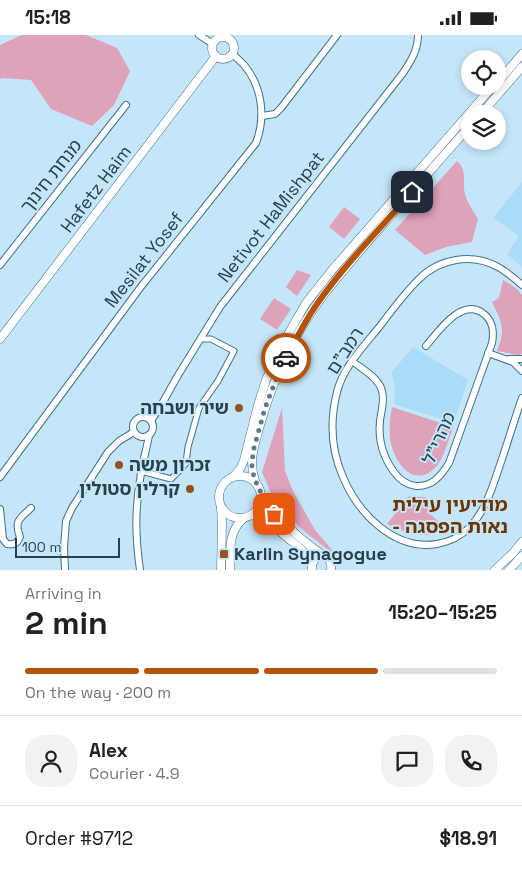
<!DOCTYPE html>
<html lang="en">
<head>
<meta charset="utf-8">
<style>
  :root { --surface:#fff; --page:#f2f2f2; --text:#202124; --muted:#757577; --line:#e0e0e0; --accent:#b45309 }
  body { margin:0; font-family:"Space Grotesk","Noto Sans Hebrew",sans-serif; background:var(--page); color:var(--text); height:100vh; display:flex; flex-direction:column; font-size:19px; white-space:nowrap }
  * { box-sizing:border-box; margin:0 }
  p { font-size:16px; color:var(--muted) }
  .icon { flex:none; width:28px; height:28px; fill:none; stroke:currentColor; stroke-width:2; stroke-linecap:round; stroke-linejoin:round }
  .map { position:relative; height:535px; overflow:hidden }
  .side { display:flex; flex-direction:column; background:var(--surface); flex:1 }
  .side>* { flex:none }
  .controls { position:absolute; left:461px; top:15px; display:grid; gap:10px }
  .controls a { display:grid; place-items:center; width:45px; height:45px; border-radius:50%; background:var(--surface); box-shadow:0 2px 8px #0003; font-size:25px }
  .scale { position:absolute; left:15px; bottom:12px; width:105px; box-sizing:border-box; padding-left:5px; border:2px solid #29404c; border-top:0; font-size:14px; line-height:18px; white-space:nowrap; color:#29404c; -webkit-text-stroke:4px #c5e6f8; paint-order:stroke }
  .pin { position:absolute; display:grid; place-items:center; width:42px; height:42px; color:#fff; margin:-21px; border-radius:10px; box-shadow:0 2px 8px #0006 }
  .courier { position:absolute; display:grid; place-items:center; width:50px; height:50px; margin:-25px; border:4px solid #b45309; border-radius:50%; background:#fff; color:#222; box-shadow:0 1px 6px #0007 }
  .overview em { font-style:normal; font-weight:700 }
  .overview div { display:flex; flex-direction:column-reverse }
  .overview { display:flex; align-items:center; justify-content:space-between; height:85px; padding:0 25px }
  h1 { font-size:32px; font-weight:700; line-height:38px }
  .bar { display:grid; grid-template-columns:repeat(4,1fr); gap:8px 5px; align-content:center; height:60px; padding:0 25px }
  .bar i { height:6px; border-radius:4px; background:var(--line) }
  .bar .on { background:var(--accent) }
  .bar p { grid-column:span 4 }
  .line { display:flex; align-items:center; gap:12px; padding:0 25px; border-top:1px solid var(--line) }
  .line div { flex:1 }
  .round { display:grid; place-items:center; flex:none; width:52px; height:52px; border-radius:20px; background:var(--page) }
  .status { display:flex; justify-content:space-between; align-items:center; height:35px; padding:0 25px; background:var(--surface); direction:ltr }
  .status svg { height:14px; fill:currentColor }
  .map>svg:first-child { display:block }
  .built { fill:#aadcf8 }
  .green { fill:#dea2ba }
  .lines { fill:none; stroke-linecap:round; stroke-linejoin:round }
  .pedestrian-casing { stroke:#3e728e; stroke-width:7 }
  .minor-casing { stroke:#3e728e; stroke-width:8 }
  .tertiary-casing { stroke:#3e728e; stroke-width:9 }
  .pedestrian { stroke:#fff; stroke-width:5 }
  .minor { stroke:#fff; stroke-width:6 }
  .tertiary { stroke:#fff; stroke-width:8 }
  .done { stroke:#607a88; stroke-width:5; stroke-dasharray:0 9 }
  .route { stroke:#b45309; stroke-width:6 }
  .poi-dot { fill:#935120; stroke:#c5e6f8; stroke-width:2 }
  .labels { text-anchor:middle; stroke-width:4; stroke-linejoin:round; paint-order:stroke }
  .street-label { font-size:18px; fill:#29404c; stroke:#c5e6f8 }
  .poi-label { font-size:18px; font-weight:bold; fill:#29404c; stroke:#c5e6f8; text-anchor:end }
  .neighbourhood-label { font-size:19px; font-weight:bold; fill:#6e3400; stroke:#c5e6f8 }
</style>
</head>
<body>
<div class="status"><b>15:18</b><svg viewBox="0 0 49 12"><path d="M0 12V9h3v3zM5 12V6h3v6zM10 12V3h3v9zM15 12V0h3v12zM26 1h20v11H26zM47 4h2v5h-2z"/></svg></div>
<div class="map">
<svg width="522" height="535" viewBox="0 0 522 535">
  <rect width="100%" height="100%" fill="#c5e6f8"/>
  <g class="built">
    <path d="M522,147V232L507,219L519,201L493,183Z"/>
    <path d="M413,312L468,345L454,388L394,369L395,349L391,338Z"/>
  </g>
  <g class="green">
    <path d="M22,0H86L117,13L130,36L114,70L92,91L51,74L31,45L2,43L0,44V10Z"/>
    <path d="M457,126C468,136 462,146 465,159C467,168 474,177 478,184L472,207L446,212L425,220L395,195Z"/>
    <path d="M344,172L360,184L344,204L329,192Z"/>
    <path d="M297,235L311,240L297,261L286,252Z"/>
    <path d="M503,245L516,253L522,260V319L517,320L497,316C506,293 502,288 492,267L499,263Z"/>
    <path d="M274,263L291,274L277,295L260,284Z"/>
    <path d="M392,372L453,392C449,404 443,426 434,434C411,454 393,424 390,404C389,393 390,383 392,372Z"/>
    <path d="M282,373L285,436L293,456L315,495L339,523L305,497L276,470L262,437Z"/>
    <path d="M409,461L426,462L431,480L447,494C425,505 409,499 387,489Z"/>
  </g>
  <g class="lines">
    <g class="pedestrian-casing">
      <path id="pedestrian" d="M141,436L171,444L181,434L186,428L188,412L199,373L218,346L234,316L211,304H201"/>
    </g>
    <g class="minor-casing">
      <g id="minor">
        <path d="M199,0L213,9"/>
        <path d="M262,81L275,79L281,73L337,0"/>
        <path d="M0,230L126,70"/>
        <path d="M522,250C514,243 507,237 498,232C472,218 439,223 418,245C404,259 392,275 380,291C364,311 343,332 337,357C330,385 331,415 343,442C358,478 394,516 437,509C449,507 461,501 470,492C487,474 494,447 502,424C509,403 515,383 522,363"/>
        <path d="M488,318L513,327L522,336"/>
        <path d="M509,324H522"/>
        <path d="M352,326C362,334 379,343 382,356C385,366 381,376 380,386C378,405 383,422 394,437C399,444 407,450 416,451C432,452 441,441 449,428L492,308C494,298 493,286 484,279C462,261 438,297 426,311"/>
        <circle cx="143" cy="392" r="10"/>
        <path d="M151,386L163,367L177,342L220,272L403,38C411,26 418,15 418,0"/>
        <path d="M0,442L140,253L256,108C266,82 262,51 244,30C240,26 236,22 232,19"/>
        <path d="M0,474L3,504L7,509C14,510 17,509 20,502C14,486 19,484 31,473"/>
        <path d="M65,535L64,512L66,486L72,473L108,417L119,406L134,397"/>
        <path d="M140,535C135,500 135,473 141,438C143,425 147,413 149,400"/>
      </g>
    </g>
    <g class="tertiary-casing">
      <g id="tertiary">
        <circle cx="223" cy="13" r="11"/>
        <path d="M498,47L522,19"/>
        <path d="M481,79L522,32"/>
        <path d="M0,304L216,21"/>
        <circle cx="240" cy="462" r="21"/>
        <path d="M233,442L240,434L244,425L258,370L266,345L286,303L306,268L333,234L493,51"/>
        <path d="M255,446C248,425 255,408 261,387C274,341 296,296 325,258C344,234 364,211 384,188C413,156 441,123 470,91"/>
        <path d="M262,462C279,485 301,506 326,522"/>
        <path d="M221,473L222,488L221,535"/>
        <path d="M251,480L261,483L270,488L308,520L312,529"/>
        <path d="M230,535C230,516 228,496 244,483"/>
        <path d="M312,535C310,517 334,517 331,535"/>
        <path d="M495,535L513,518L522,507"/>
        <path d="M509,535L522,521"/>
      </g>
    </g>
    <use href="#pedestrian" class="pedestrian"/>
    <use href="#minor" class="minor"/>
    <use href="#tertiary" class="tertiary"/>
  </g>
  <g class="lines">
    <path class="done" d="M274,479L262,462L259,452L255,446L252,433V426L254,413L265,373L275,347L286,323"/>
    <path class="route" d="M286,323C296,305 305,286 317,269C345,229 380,194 412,157"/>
  </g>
  <g class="poi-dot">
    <circle cx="239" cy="373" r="5"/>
    <circle cx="119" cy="430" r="5"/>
    <circle cx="190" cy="454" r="5"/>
    <rect x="219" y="514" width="10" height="10" rx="2.5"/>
  </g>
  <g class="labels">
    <g class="street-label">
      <text transform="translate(51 141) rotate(-52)" y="6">מנחת חינוך</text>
      <text transform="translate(96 154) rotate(-53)" y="6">Hafetz Haim</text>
      <text transform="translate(271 182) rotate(-52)" y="6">Netivot HaMishpat</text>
      <text transform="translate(144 225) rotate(-52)" y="6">Mesilat Yosef</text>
      <text transform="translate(345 316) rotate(-57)" y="6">רמב"ם</text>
      <text transform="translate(439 403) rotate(-66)" y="6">מהרי"ל</text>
    </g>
    <g class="poi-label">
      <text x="229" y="379">שיר ושבחה</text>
      <text x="129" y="436" text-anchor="start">זכרון משה</text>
      <text x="180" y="460">קרלין סטולין</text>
      <text x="234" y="525" text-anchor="start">Karlin Synagogue</text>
    </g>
    <g class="neighbourhood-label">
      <text x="450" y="476">מודיעין עילית<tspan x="450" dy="22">- נאות הפסגה</tspan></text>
    </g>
  </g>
</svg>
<div class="controls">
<a><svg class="icon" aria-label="locate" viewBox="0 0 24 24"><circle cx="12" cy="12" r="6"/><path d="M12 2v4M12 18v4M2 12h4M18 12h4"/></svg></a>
<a><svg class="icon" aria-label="layers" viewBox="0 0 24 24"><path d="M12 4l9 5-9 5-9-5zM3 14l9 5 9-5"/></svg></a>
</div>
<div class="scale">100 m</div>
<div class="pin" style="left:274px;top:479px;background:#ea580c"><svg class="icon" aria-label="bag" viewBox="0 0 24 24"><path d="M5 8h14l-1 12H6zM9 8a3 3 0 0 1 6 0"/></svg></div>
<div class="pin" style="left:412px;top:157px;background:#1f2937"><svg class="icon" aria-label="home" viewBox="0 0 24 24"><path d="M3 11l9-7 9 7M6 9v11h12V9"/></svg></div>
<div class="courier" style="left:286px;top:323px"><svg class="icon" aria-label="car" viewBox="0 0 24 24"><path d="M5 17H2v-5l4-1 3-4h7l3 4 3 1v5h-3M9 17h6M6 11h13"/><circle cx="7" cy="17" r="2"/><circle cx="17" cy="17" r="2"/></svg></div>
</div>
<section class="side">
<div class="overview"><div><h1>2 min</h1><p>Arriving in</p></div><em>15:20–15:25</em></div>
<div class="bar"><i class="on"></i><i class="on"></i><i class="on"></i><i></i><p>On the way · 200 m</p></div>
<div class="line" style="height:90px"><a class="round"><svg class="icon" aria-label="person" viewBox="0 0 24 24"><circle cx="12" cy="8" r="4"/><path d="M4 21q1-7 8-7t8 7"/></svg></a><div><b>Alex</b><p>Courier · 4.9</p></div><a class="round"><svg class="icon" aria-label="chat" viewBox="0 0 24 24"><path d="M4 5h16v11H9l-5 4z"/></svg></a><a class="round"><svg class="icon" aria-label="phone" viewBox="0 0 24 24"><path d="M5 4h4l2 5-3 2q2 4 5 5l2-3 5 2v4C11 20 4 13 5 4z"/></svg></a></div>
<div class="line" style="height:65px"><div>Order #9712</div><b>$18.91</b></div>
</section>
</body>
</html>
